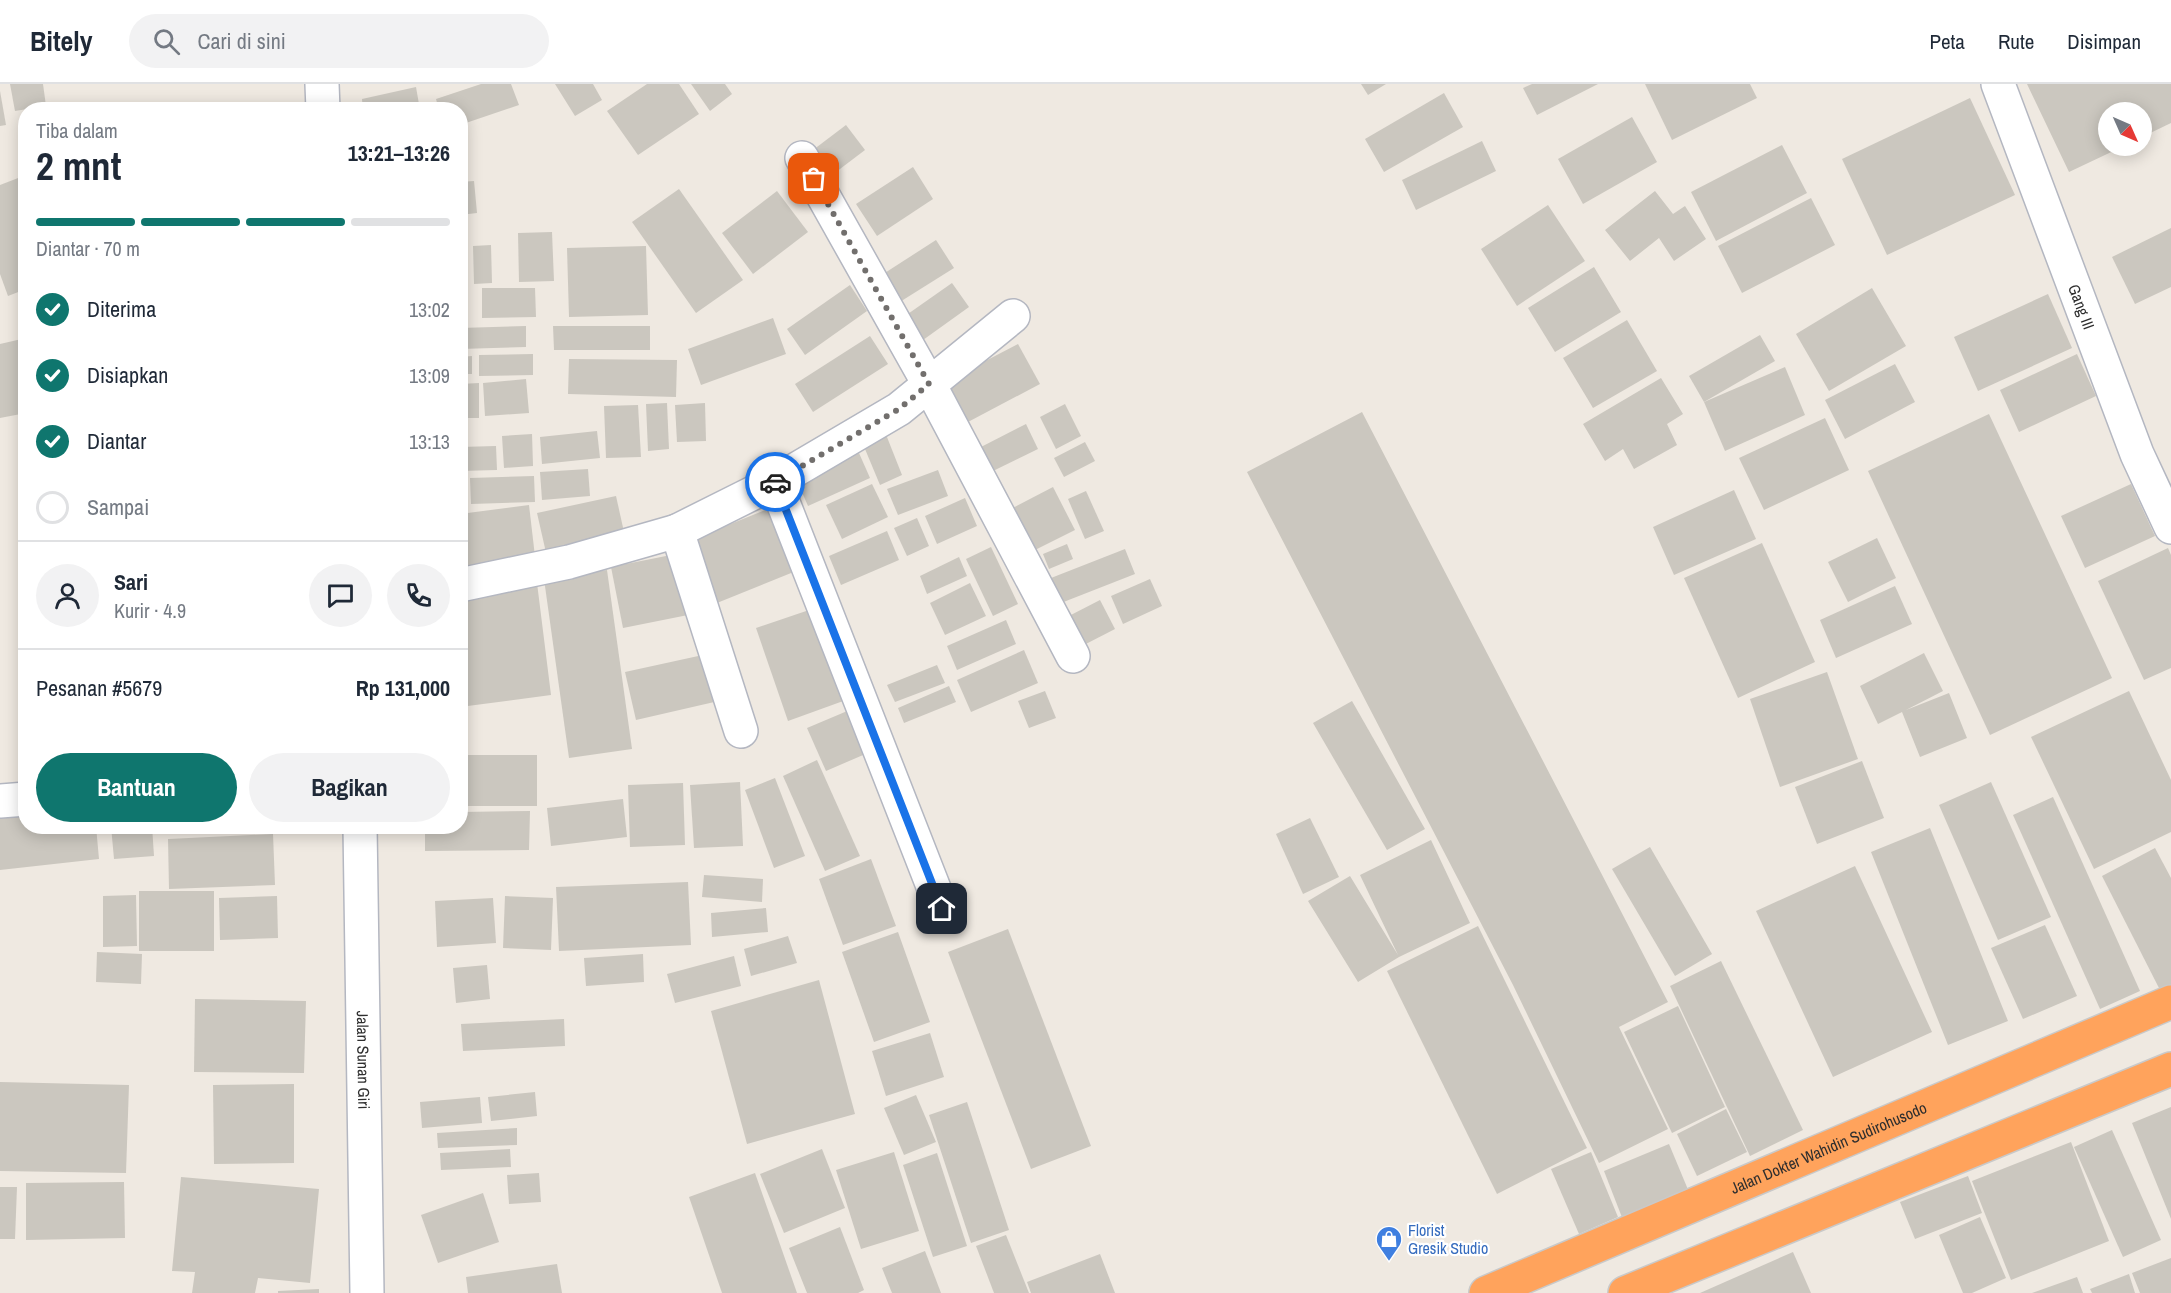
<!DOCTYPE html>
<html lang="id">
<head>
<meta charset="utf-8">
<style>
  :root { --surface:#fff; --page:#f2f2f3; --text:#1f2937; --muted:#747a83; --line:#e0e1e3; --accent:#0f766e }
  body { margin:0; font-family:"Archivo Narrow",sans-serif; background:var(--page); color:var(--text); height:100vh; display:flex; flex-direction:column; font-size:22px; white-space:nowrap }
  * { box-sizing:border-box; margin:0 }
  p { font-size:20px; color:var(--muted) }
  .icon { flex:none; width:33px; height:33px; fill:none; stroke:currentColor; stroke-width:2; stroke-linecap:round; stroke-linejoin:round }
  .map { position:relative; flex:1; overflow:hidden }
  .sheet { position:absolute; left:18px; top:18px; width:450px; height:732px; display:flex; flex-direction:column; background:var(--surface); border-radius:24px; box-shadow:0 3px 15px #0003 }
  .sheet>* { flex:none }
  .needle { width:39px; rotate:135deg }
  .tools { position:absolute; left:2098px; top:18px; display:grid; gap:12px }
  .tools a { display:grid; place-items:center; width:54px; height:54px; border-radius:50%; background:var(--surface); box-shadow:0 3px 15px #0003; font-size:30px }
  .pin { position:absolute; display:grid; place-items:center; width:51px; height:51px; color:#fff; margin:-26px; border-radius:12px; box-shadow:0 3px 9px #0006 }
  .courier { position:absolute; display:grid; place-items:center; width:60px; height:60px; margin:-30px; border:4px solid #1a73e8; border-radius:50%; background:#fff; color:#222; box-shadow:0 2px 8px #0007 }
  .headline em { font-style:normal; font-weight:800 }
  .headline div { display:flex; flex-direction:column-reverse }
  .headline { display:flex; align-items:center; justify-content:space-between; height:102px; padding:0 18px }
  h1 { font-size:39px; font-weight:800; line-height:45px }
  .bar { display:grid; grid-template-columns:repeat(4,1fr); gap:9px 6px; align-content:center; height:72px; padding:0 18px }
  .bar i { height:8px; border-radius:4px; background:var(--line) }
  .bar .on { background:var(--accent) }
  .bar p { grid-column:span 4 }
  .line { display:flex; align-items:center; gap:15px; padding:0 18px; border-top:2px solid var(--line) }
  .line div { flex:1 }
  .round { display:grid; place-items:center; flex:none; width:63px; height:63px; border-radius:32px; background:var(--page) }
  ol { padding:0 18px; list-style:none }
  li { display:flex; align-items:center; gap:18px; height:66px }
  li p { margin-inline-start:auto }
  li .icon { padding:6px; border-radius:50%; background:var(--accent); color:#fff; stroke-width:4 }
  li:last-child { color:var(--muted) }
  li i { width:33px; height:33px; border:3px solid var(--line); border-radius:50% }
  .cta { display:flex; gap:12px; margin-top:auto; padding:12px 18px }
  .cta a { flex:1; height:69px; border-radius:36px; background:var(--accent); color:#fff; font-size:24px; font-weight:800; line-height:69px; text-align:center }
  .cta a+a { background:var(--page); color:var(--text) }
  header { display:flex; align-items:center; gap:36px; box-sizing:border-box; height:84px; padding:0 30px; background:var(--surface); border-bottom:2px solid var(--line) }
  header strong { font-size:28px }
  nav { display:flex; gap:33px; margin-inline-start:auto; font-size:21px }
  .search { width:420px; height:54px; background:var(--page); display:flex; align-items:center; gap:15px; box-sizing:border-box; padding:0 21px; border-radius:33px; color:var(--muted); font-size:22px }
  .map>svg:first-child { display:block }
  .building { fill:#cbc7bf }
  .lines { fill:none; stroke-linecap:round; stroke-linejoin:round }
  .street-casing { stroke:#b4b7c1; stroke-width:36 }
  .secondary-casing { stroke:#b4b7c1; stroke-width:36 }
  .highway-casing { stroke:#c9c9c9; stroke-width:36 }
  .street { stroke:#fff; stroke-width:33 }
  .secondary { stroke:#fff; stroke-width:33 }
  .highway { stroke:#ffa35c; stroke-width:33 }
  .done { stroke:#726f6d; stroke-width:6; stroke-dasharray:0 10.8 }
  .route { stroke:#1a73e8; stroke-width:8 }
  .labels { text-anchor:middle; stroke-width:4.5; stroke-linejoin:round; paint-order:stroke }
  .street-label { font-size:16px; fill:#2e2e2e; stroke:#fff }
  .shop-label { font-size:16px; fill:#366cbe; stroke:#fff; text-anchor:start }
</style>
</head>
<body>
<header>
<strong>Bitely</strong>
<div class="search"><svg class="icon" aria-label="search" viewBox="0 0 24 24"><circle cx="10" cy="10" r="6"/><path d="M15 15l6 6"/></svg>Cari di sini</div>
<nav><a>Peta</a><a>Rute</a><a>Disimpan</a></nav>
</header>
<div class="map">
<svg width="2171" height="1209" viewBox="0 0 2171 1209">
  <rect width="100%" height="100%" fill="#efe9e1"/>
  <g class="building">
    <path d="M10,0H43L46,22L15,27Z"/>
    <path d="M481,0H511L519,21L460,41V26H439L436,15Z"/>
    <path d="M555,0H593L602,16L575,32Z"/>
    <path d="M647,0H679L699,30L638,71L607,27Z"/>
    <path d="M691,0H725L732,10L710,27Z"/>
    <path d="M1361,0H1386L1368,11Z"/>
    <path d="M1532,0H1598L1537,31L1523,4Z"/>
    <path d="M1645,0H1750L1757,14L1672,56Z"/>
    <path d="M2027,0H2171V39L2142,53V28H2109V62H2124L2069,88Z"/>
    <path d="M416,3L420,26H363L362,15Z"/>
    <path d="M0,7L6,41L0,42Z"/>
    <path d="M1444,9L1463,43L1384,88L1365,55Z"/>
    <path d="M1970,14L2015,111L1887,171L1842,75Z"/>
    <path d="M1632,33L1657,78L1583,120L1558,75Z"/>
    <path d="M846,41L865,66L832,91L813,66Z"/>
    <path d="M1482,57L1496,87L1416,126L1402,96Z"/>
    <path d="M1782,61L1807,109L1716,157L1691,108Z"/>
    <path d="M913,83L933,115L877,152L856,120Z"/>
    <path d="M26,91V205L8,212L0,190V101Z"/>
    <path d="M474,97L477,129L460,131V98Z"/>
    <path d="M679,105L743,196L696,229L632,138Z"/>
    <path d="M777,107L808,148L753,190L722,149Z"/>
    <path d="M1655,107L1673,130L1685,122L1706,155L1674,177L1659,154L1630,177L1605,146Z"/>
    <path d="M1811,114L1835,161L1742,209L1718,162Z"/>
    <path d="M1548,121L1585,177L1517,222L1481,165Z"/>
    <path d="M2171,144V203L2135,220L2112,173Z"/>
    <path d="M552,148L554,197L519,198L518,149Z"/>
    <path d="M936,156L954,184L895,221L877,194Z"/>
    <path d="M491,161L492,199L474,200L473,162Z"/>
    <path d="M646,162L648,231L569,233L567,164Z"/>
    <path d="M466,167L467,199L460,200V168Z"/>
    <path d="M1594,183L1621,228L1555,268L1528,224Z"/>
    <path d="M952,199L969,223L923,256L905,232Z"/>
    <path d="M850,201L867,227L805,271L787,245Z"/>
    <path d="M482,204H535L536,233L482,234Z"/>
    <path d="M1872,204L1906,262L1829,307L1796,250Z"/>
    <path d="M2048,210L2072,264L1978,307L1954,253Z"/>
    <path d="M773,234L786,270L701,301L688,265Z"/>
    <path d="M1627,236L1657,287L1593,324L1563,274Z"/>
    <path d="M526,242V263L460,265V244Z"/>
    <path d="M553,242H650V266H554Z"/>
    <path d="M1760,251L1775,277L1704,318L1689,292Z"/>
    <path d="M870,252L888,280L813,328L795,300Z"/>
    <path d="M26,254V329L0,334V260Z"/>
    <path d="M1018,260L1040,300L968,338L947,297Z"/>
    <path d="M533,270V291L479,292V271Z"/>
    <path d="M2077,270L2096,312L2019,348L2000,306Z"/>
    <path d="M472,272V290H460V273Z"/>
    <path d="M569,275L677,276L676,313L568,310Z"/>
    <path d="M1895,280L1915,318L1845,355L1825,316Z"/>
    <path d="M1785,283L1805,331L1725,367L1704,318Z"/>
    <path d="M1661,294L1683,330L1667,340L1677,361L1634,385L1623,365L1605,377L1583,340Z"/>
    <path d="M526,295L529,329L485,332L483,299Z"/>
    <path d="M479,299V334H460V300Z"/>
    <path d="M667,319L669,365L648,367L646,320Z"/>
    <path d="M705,319L706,357L677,358L675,321Z"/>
    <path d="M1065,320L1081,352L1056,365L1040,333Z"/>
    <path d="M638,321L641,373L606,374L604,322Z"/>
    <path d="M1362,328L1668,918L1619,943L1668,1045L1599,1079L1513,901L1247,388Z"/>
    <path d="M1989,330L2112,594L1990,651L1868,387Z"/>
    <path d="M1825,334L1849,386L1764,426L1739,374Z"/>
    <path d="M1026,340L1038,365L993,387L981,363Z"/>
    <path d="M883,343L902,391L880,401L860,353Z"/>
    <path d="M597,347L600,374L542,380L540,353Z"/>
    <path d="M532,350L533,382L504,384L502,352Z"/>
    <path d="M1085,358L1095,377L1064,393L1054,374Z"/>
    <path d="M496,362L497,386L460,387V363Z"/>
    <path d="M859,369L870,394L808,422L797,397Z"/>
    <path d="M588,385L590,412L542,416L540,388Z"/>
    <path d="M938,386L948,412L898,431L887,405Z"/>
    <path d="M534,392L535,418L471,420L470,394Z"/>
    <path d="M872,400L888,433L842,455L826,421Z"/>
    <path d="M2131,400L2155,452L2085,484L2061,432Z"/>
    <path d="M1053,403L1075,446L1029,469L1007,427Z"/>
    <path d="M1734,406L1756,455L1674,491L1653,443Z"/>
    <path d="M1086,407L1104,447L1085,455L1068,415Z"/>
    <path d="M616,412L626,457L547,473L537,429Z"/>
    <path d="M965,414L977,442L937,460L925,432Z"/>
    <path d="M529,421L536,481L460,490V430Z"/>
    <path d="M775,422L801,485L712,521L686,458Z"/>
    <path d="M917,434L929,462L907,472L894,444Z"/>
    <path d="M887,447L899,476L841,501L829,472Z"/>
    <path d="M1877,454L1896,494L1848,518L1828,478Z"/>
    <path d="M1762,459L1815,578L1738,614L1684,494Z"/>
    <path d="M1067,460L1073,475L1049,485L1043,470Z"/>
    <path d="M991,463L1018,520L993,532L966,475Z"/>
    <path d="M2168,464L2171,471V584L2144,596L2098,497Z"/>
    <path d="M1125,465L1135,490L1061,519L1051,494Z"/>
    <path d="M676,470L688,531L623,544L611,483Z"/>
    <path d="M959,473L967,492L927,510L920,492Z"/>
    <path d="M607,486L632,665L569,674L544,495Z"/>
    <path d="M1150,495L1162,522L1123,540L1111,512Z"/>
    <path d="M537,499L551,611L460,623V509Z"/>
    <path d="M970,499L986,532L945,551L930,519Z"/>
    <path d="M1895,502L1912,540L1836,574L1820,536Z"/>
    <path d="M1100,516L1115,545L1082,562L1067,533Z"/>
    <path d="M815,524L846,616L788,637L756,544Z"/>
    <path d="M1006,536L1016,560L957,586L947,562Z"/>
    <path d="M1024,566L1038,599L971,628L957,596Z"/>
    <path d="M712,569L723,616L636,636L625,588Z"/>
    <path d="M1924,569L1943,607L1906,626L1949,609L1967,654L1920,673L1902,628L1878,640L1860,602Z"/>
    <path d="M937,581L945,599L895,618L887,601Z"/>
    <path d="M1827,588L1858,675L1780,703L1750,615Z"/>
    <path d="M949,602L956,618L904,639L898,624Z"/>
    <path d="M1045,607L1056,634L1029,644L1018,617Z"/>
    <path d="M2129,607L2171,696V748L2094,785L2031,653Z"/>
    <path d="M1352,617L1425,745L1387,766L1313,639Z"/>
    <path d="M852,625L870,668L826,687L807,644Z"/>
    <rect x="460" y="671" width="77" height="51"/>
    <path d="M817,676L860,772L825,787L783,692Z"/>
    <path d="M1862,677L1884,734L1817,760L1795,703Z"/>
    <path d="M775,694L805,772L774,784L745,706Z"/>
    <path d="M740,698L743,762L694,764L690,701Z"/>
    <path d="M1991,698L2051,833L1998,856L1939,721Z"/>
    <path d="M683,699L685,761L630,763L628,701Z"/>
    <path d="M2053,713L2140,907L2100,925L2013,731Z"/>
    <path d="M623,715L627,753L551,762L547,724Z"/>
    <path d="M26,726V742H96L99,775L0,786V728Z"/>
    <path d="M530,727L529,766L425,767V742H460V728Z"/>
    <path d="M1310,734L1339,793L1303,810L1276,750Z"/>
    <path d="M111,742H152L154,772L114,775Z"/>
    <path d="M1930,744L2008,937L1948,961L1871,768Z"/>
    <path d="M273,750L275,801L169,805L168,755Z"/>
    <path d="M1431,756L1470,839L1399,873L1358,898L1308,817L1350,792L1398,871L1360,791Z"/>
    <path d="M1650,763L1712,870L1675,892L1612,785Z"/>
    <path d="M2155,764L2171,794V900L2160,906L2102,792Z"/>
    <path d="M871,775L896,842L843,861L819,795Z"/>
    <path d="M1855,782L1932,948L1833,993L1756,827Z"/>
    <path d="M704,791L763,795L762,818L702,813Z"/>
    <path d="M688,798L691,861L559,867L556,803Z"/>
    <rect x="139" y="807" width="75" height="60"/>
    <path d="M136,811L137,862L103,863V812Z"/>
    <path d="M277,812L278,854L220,856L219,814Z"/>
    <path d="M505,812L553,814L551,866L503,864Z"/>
    <path d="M493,814L496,859L437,863L435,817Z"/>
    <path d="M766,824L768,848L712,853L711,829Z"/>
    <path d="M2045,841L2077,912L2023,935L1991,864Z"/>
    <path d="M1478,842L1587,1064L1497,1110L1387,887Z"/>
    <path d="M1008,845L1091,1062L1031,1085L948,868Z"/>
    <path d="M898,848L930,938L874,958L842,868Z"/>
    <path d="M788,852L797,879L751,892L744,865Z"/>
    <path d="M97,868L142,870L141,900L96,898Z"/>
    <path d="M643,870L644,898L586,902L584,874Z"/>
    <path d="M734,872L741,902L675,919L667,890Z"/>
    <path d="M1721,877L1803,1046L1750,1072L1670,902Z"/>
    <path d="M487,881L490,915L456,919L453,884Z"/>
    <path d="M819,896L855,1030L747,1060L711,927Z"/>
    <path d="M195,915L306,917L304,989L194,988Z"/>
    <path d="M1678,922L1725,1023L1672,1049L1624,948Z"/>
    <path d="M564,935L565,962L463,967L461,940Z"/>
    <path d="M930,949L944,993L886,1012L872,967Z"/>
    <path d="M0,998L129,1001L126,1089L0,1087Z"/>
    <path d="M294,1000V1079L214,1080L213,1001Z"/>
    <path d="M535,1008L537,1032L491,1037L488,1013Z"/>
    <path d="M916,1011L936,1058L904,1071L884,1024Z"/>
    <path d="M480,1013L482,1039L422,1044L420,1018Z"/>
    <path d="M967,1018L1009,1146L971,1159L929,1031Z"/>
    <path d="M2171,1023V1135L2132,1039Z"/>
    <path d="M1726,1025L1747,1068L1697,1092L1677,1050Z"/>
    <path d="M517,1044V1061L438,1064L437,1049Z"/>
    <path d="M2112,1046L2161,1156L2123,1173L2074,1063Z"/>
    <path d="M2071,1058L2109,1157L2011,1196L1972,1097Z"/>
    <path d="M1669,1060L1689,1108L1623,1136L1604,1087Z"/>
    <path d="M510,1065L511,1083L441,1086L440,1069Z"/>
    <path d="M822,1065L845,1124L784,1149L760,1090Z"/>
    <path d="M894,1068L919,1147L861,1165L836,1086Z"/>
    <path d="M1591,1068L1618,1133L1579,1150L1551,1085Z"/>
    <path d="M937,1069L967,1162L933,1173L903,1081Z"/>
    <path d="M539,1089L541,1118L509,1120L507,1091Z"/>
    <path d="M755,1089L797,1209H722L689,1113Z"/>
    <path d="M1968,1092L1982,1129L1915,1155L1900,1118Z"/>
    <path d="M181,1093L319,1105L310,1199L258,1194L255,1209H192L195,1188L172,1187Z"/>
    <path d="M124,1098L125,1154L26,1156V1099Z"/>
    <path d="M0,1103H17L15,1155H0Z"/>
    <path d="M483,1109L499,1158L438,1179L421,1131Z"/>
    <path d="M1980,1133L2006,1194L1972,1209H1963L1939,1151Z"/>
    <path d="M840,1143L864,1206L858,1209H807L789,1164Z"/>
    <path d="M1006,1151L1029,1209H994L976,1162Z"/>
    <path d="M925,1167L941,1209H892L882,1184Z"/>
    <path d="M1793,1168L1811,1209H1700Z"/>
    <path d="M1100,1170L1115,1209H1031L1027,1198Z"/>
    <path d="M2171,1174V1209H2140L2132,1189Z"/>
    <path d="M557,1180L562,1209H468L466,1193Z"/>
    <path d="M2129,1190L2135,1209H2092L2090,1205Z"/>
    <path d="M2077,1193L2083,1209H2032Z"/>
    <path d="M319,1205V1209H278V1207Z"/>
  </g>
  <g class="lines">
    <g class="street-casing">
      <g id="street">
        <path id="s1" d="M1998,0L2137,370L2171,443"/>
        <path d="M802,74L929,300L1073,572"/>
        <path d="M775,398L942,825"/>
        <path d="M677,447L741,647"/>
        <path d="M460,501L569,478L677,447L775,398L899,325L1013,232"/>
        <path d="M0,717L26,715"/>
      </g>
    </g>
    <g class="secondary-casing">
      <g id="secondary">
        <path d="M322,0L323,26"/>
        <path id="s2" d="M360,742L367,1209"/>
      </g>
    </g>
    <g class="highway-casing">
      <g id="highway">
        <path id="s3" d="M1486,1209L2171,918"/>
        <path d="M1625,1209L2171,985"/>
      </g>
    </g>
    <use href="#street" class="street"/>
    <use href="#secondary" class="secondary"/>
    <use href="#highway" class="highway"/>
  </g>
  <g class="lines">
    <path class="done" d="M775,398L899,325L929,300L814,95"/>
    <path class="route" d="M775,398L942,825"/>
  </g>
  <defs>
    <g id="shop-pin" transform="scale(1.35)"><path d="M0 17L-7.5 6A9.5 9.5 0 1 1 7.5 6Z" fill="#3f7fe0" stroke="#fff"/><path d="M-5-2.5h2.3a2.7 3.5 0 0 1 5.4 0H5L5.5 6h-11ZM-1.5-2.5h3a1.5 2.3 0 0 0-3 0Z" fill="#fff"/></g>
  </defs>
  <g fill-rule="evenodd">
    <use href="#shop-pin" x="1389" y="1155"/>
  </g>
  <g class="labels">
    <g class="street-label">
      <text dy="6" stroke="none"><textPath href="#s1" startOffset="238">Gang III</textPath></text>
      <text dy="6" stroke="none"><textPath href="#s2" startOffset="234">Jalan Sunan Giri</textPath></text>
      <text dy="6" stroke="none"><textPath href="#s3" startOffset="372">Jalan Dokter Wahidin Sudirohusodo</textPath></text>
    </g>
    <g class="shop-label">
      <text x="1408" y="1152">Florist<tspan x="1408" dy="18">Gresik Studio</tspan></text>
    </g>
  </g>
</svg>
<div class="tools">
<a><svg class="needle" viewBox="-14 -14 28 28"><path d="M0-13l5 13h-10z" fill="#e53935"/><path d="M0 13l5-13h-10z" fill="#747a83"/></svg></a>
</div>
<div class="pin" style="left:814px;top:95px;background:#ea580c"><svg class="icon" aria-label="bag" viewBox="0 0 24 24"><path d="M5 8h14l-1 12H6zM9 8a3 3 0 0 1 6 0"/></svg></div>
<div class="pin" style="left:942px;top:825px;background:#1f2937"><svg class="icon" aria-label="home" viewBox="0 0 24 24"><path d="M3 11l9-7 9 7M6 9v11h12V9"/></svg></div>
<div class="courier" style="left:775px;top:398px"><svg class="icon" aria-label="car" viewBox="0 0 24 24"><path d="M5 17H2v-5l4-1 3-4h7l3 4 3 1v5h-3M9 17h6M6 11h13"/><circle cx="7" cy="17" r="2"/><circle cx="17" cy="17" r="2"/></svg></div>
<section class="sheet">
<div class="headline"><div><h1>2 mnt</h1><p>Tiba dalam</p></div><em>13:21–13:26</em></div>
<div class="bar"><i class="on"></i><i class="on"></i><i class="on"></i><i></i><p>Diantar · 70 m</p></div>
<ol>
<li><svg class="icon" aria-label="check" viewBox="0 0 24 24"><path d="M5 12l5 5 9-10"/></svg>Diterima<p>13:02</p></li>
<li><svg class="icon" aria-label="check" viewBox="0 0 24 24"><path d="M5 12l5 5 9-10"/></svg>Disiapkan<p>13:09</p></li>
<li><svg class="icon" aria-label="check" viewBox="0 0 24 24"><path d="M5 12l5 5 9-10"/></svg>Diantar<p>13:13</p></li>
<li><i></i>Sampai</li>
</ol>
<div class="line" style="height:108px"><a class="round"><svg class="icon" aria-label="person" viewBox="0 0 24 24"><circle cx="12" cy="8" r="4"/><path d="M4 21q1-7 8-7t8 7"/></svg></a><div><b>Sari</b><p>Kurir · 4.9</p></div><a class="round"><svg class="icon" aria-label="chat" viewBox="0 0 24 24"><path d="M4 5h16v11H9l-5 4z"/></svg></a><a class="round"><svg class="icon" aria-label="phone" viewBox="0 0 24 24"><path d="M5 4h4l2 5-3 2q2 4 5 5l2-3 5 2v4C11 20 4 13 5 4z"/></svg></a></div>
<div class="line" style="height:78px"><div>Pesanan #5679</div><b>Rp 131,000</b></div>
<div class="cta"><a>Bantuan</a><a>Bagikan</a></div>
</section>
</div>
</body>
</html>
